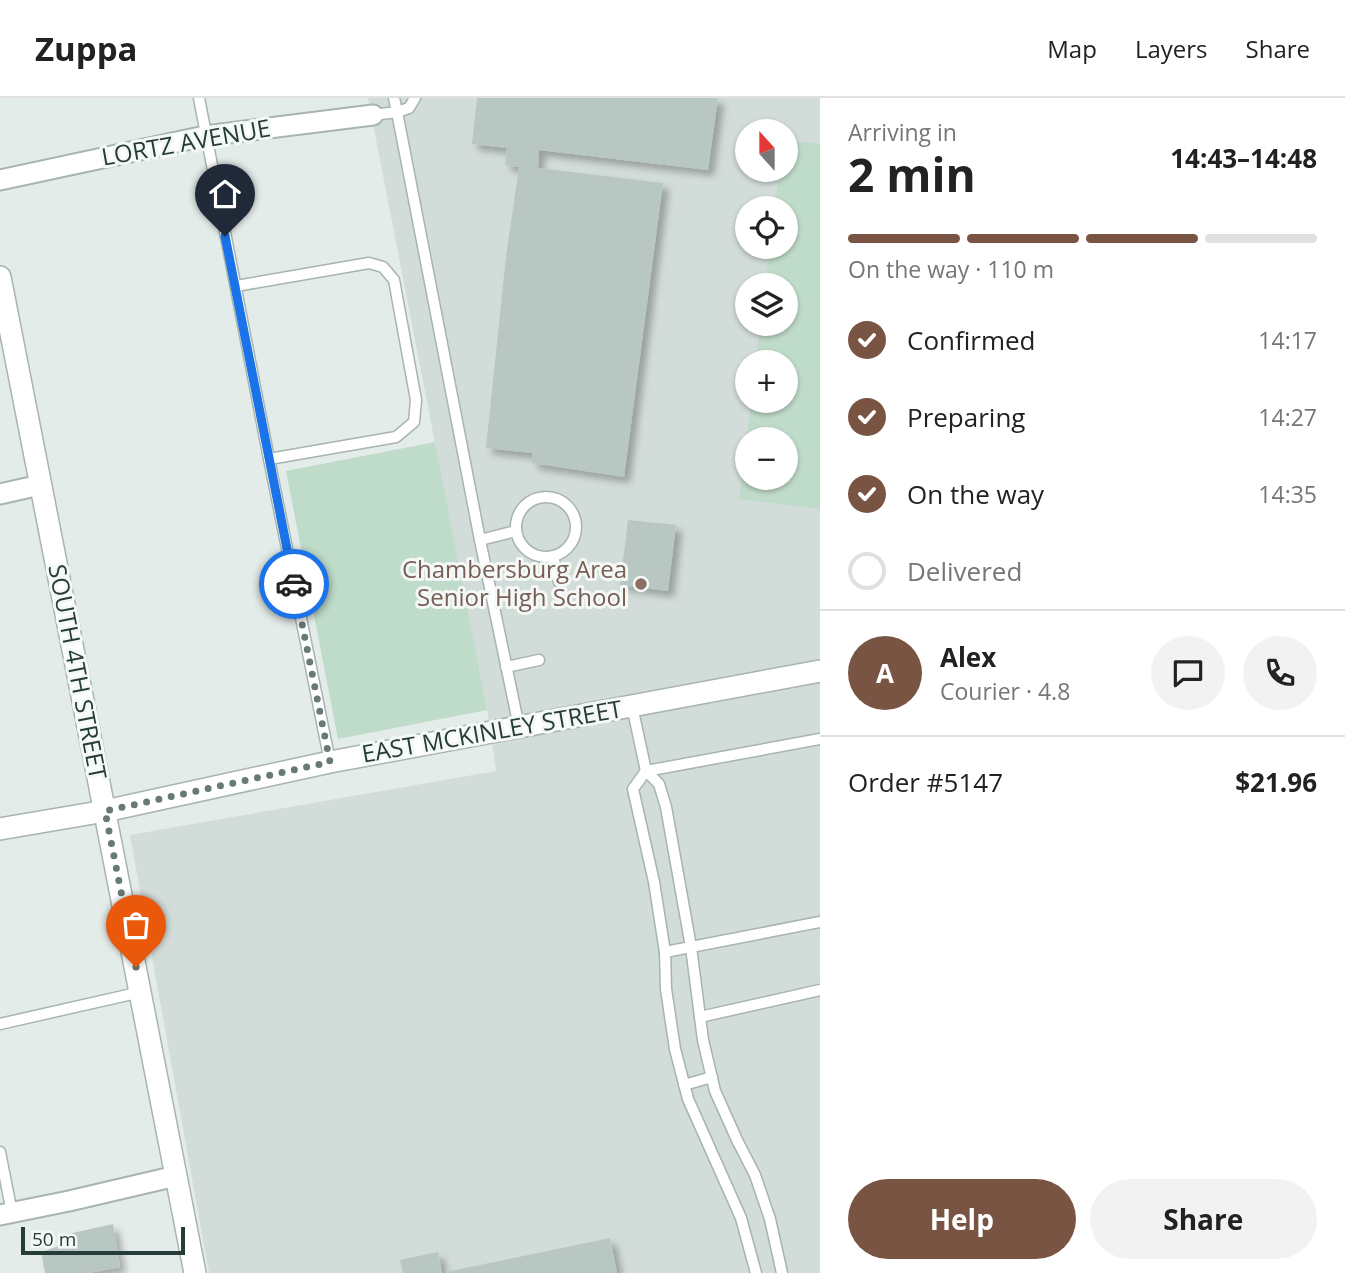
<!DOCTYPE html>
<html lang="en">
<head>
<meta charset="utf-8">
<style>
  :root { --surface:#fff; --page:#f2f2f2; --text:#222; --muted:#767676; --line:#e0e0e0; --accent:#7a5442 }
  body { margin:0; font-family:"Open Sans",sans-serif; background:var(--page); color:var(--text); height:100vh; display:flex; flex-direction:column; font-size:26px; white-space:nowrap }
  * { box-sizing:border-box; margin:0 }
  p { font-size:23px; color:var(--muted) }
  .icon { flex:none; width:38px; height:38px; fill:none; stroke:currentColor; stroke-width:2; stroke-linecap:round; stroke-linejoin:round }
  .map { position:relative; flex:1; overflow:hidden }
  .details { display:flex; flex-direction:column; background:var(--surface); width:525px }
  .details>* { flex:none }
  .needle { width:46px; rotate:339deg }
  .controls { position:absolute; left:735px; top:21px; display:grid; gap:14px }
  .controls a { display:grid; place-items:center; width:63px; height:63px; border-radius:50%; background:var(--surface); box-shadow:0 2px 5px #0004; font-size:35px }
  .scale { position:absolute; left:21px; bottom:18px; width:164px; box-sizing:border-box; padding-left:7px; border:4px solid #253c38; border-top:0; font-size:19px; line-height:24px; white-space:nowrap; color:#253c38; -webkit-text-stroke:5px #f4f9f7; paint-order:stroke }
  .pin { position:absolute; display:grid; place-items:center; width:60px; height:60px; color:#fff; margin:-72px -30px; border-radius:50% 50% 50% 0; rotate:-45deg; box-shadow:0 0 7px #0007 }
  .pin .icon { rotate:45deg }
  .courier { position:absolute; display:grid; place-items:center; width:70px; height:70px; margin:-35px; border:5px solid #1a73e8; border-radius:50%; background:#fff; color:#222; box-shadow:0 2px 9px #0007 }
  .head em { font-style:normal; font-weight:700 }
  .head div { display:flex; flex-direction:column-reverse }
  .head { display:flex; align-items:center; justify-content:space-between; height:119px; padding:0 28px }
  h1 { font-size:46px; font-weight:700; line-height:52px }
  .bar { display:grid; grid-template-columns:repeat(4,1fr); gap:10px 7px; align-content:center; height:84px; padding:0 28px }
  .bar i { height:9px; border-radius:5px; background:var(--line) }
  .bar .active { background:var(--accent) }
  .bar p { grid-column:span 4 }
  .line { display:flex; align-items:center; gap:18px; padding:0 28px; border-top:2px solid var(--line) }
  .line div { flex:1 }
  .round { display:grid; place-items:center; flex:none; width:74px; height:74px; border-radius:37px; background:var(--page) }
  ol { padding:0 28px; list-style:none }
  li { display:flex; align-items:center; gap:21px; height:77px }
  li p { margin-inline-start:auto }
  li .icon { padding:7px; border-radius:50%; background:var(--accent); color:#fff; stroke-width:4 }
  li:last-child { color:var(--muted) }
  li i { width:38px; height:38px; border:4px solid var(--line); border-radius:50% }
  .cta { display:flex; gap:14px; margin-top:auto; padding:14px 28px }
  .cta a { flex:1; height:80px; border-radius:42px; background:var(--accent); color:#fff; font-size:28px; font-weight:700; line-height:80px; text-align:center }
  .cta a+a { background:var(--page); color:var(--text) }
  header { display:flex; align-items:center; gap:42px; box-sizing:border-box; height:98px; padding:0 35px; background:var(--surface); border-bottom:2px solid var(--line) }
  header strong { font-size:33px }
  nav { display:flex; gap:38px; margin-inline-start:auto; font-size:24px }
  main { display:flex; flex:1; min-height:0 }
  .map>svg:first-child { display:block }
  .built { fill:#d2dcd8; fill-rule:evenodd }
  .green { fill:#bfdbc9; fill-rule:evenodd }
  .building { fill:#b9c7c2; filter:url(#shadow) }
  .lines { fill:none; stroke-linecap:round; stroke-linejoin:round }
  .service-casing { stroke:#a7b4b0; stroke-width:13 }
  .minor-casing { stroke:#a7b4b0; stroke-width:23 }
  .tertiary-casing { stroke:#a7b4b0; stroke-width:24 }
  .service { stroke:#fff; stroke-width:10 }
  .minor { stroke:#fff; stroke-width:19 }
  .tertiary { stroke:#fff; stroke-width:21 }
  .done { stroke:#687a76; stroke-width:7; stroke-dasharray:0 12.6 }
  .route { stroke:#1a73e8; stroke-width:9 }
  .education-dot { fill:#8d6e63; stroke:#f4f9f7; stroke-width:2.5 }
  .labels { text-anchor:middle; stroke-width:6; stroke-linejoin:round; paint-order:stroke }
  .street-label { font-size:24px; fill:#253c38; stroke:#f4f9f7 }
  .education-label { font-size:24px; fill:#785e54; stroke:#f4f9f7; text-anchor:end }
</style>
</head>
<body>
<header>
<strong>Zuppa</strong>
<nav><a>Map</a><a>Layers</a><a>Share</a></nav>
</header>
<main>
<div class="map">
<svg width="820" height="1175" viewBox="0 0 820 1175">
  <defs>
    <filter id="shadow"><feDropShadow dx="6" dy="6" stdDeviation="3.5" flood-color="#0004"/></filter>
  </defs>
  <rect width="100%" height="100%" fill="#e4ece9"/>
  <path class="built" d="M368,0H820V1175H209L130,737L496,673L488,618ZM747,33H786V72H747ZM747,110H786V149H747ZM747,187H786V226H747ZM747,264H786V303H747ZM747,341H786V380H747Z"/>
  <g class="green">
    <path d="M786,42L820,46V411L739,401L751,303H786V264H756L760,226H786V187H765L770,149H786V110H775L779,72H786ZM747,341H786V380H747Z"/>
    <path d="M435,344L487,612L338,641L286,373Z"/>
  </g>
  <g class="building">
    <path d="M477,0H718L708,72L539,52L538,70L663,85L624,379L532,365V355L486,350L506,159L519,69L505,67L507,50L472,46Z"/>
    <path d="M628,422L676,427L668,493L620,487Z"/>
    <path d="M113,1126L120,1169L88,1175H45L41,1154L62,1147L59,1138Z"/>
    <path d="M610,1140L617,1175H446V1174Z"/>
    <path d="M438,1154L442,1175H403L400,1162Z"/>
  </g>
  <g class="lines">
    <g class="service-casing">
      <g id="service">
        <path d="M199,0L269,361L330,664"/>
        <path d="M394,0L397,14L409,10L415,0"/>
        <path d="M373,17L397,14L480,442L519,629"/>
        <path d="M236,188L369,165L383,169L394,182L416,302L414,324L396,339L269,361"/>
        <circle cx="546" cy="429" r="30"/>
        <path d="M480,442L516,433"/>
        <path d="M553,458L559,484"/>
        <path d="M506,569L539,562"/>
        <path d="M632,608L646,673L820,641"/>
        <path d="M665,854L820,824"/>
        <path d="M700,919L820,892"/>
        <path d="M0,926L141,894"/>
        <path d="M684,987L712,979"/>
        <path d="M0,1054L12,1115"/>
        <path d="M756,1175L741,1120L688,1001L675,951L666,891L665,854L654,784L633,691L646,673L659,686L666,709L691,849L703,942L715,993L737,1042L755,1077L770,1121L782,1175"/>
      </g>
    </g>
    <g class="minor-casing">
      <g id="minor">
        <path d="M0,82L205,38L373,17"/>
        <path d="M0,396L40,387"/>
        <path d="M0,1117L69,1103L176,1078"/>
      </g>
    </g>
    <g class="tertiary-casing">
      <g id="tertiary">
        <path d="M0,179L195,1175"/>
        <path d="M0,731L105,713L330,664L820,573"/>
      </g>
    </g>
    <use href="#service" class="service"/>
    <use href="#minor" class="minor"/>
    <use href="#tertiary" class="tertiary"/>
  </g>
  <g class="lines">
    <path class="done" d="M136,869L105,713L330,664L294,486"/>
    <path class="route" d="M225,138L294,486"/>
  </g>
  <circle class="education-dot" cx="641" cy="486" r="7"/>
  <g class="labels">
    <g class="street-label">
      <text transform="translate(186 45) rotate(-10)" y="8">LORTZ AVENUE</text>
      <text transform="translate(77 574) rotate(79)" y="8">SOUTH 4TH STREET</text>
      <text transform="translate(492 634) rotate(-10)" y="8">EAST MCKINLEY STREET</text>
    </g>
    <g class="education-label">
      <text x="627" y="480">Chambersburg Area<tspan x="627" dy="28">Senior High School</tspan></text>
    </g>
  </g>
</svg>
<div class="controls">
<a><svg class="needle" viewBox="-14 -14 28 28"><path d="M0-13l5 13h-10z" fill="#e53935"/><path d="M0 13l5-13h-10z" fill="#767676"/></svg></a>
<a><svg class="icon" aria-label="locate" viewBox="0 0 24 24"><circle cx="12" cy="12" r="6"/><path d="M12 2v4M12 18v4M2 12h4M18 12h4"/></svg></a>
<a><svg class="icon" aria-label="layers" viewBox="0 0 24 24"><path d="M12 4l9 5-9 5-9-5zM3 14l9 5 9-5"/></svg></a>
<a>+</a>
<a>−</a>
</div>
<div class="scale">50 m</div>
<div class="pin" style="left:136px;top:869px;background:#ea580c"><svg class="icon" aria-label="bag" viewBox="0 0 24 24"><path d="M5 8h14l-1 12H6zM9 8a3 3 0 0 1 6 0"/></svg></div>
<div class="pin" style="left:225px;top:138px;background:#1f2937"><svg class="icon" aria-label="home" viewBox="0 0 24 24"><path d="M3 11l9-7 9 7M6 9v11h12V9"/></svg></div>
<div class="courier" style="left:294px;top:486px"><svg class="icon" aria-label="car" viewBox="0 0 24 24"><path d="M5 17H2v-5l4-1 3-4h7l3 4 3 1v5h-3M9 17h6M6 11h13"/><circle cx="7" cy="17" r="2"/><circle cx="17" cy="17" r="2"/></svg></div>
</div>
<section class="details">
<div class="head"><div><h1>2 min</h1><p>Arriving in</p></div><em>14:43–14:48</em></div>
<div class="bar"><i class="active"></i><i class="active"></i><i class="active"></i><i></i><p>On the way · 110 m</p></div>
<ol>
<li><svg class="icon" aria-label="check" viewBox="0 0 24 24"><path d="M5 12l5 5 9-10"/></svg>Confirmed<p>14:17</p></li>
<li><svg class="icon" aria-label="check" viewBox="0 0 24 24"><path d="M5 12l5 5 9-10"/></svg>Preparing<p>14:27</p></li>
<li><svg class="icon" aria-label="check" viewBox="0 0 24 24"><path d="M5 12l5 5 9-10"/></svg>On the way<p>14:35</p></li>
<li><i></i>Delivered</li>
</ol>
<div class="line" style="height:126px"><b class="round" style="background:var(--accent);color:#fff">A</b><div><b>Alex</b><p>Courier · 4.8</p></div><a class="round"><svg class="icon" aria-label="chat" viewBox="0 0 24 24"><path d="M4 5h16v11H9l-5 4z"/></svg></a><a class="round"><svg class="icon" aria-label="phone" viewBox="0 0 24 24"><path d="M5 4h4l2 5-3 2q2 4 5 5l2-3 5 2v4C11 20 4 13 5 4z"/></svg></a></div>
<div class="line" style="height:91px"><div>Order #5147</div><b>$21.96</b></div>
<div class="cta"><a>Help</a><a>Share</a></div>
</section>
</main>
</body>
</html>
